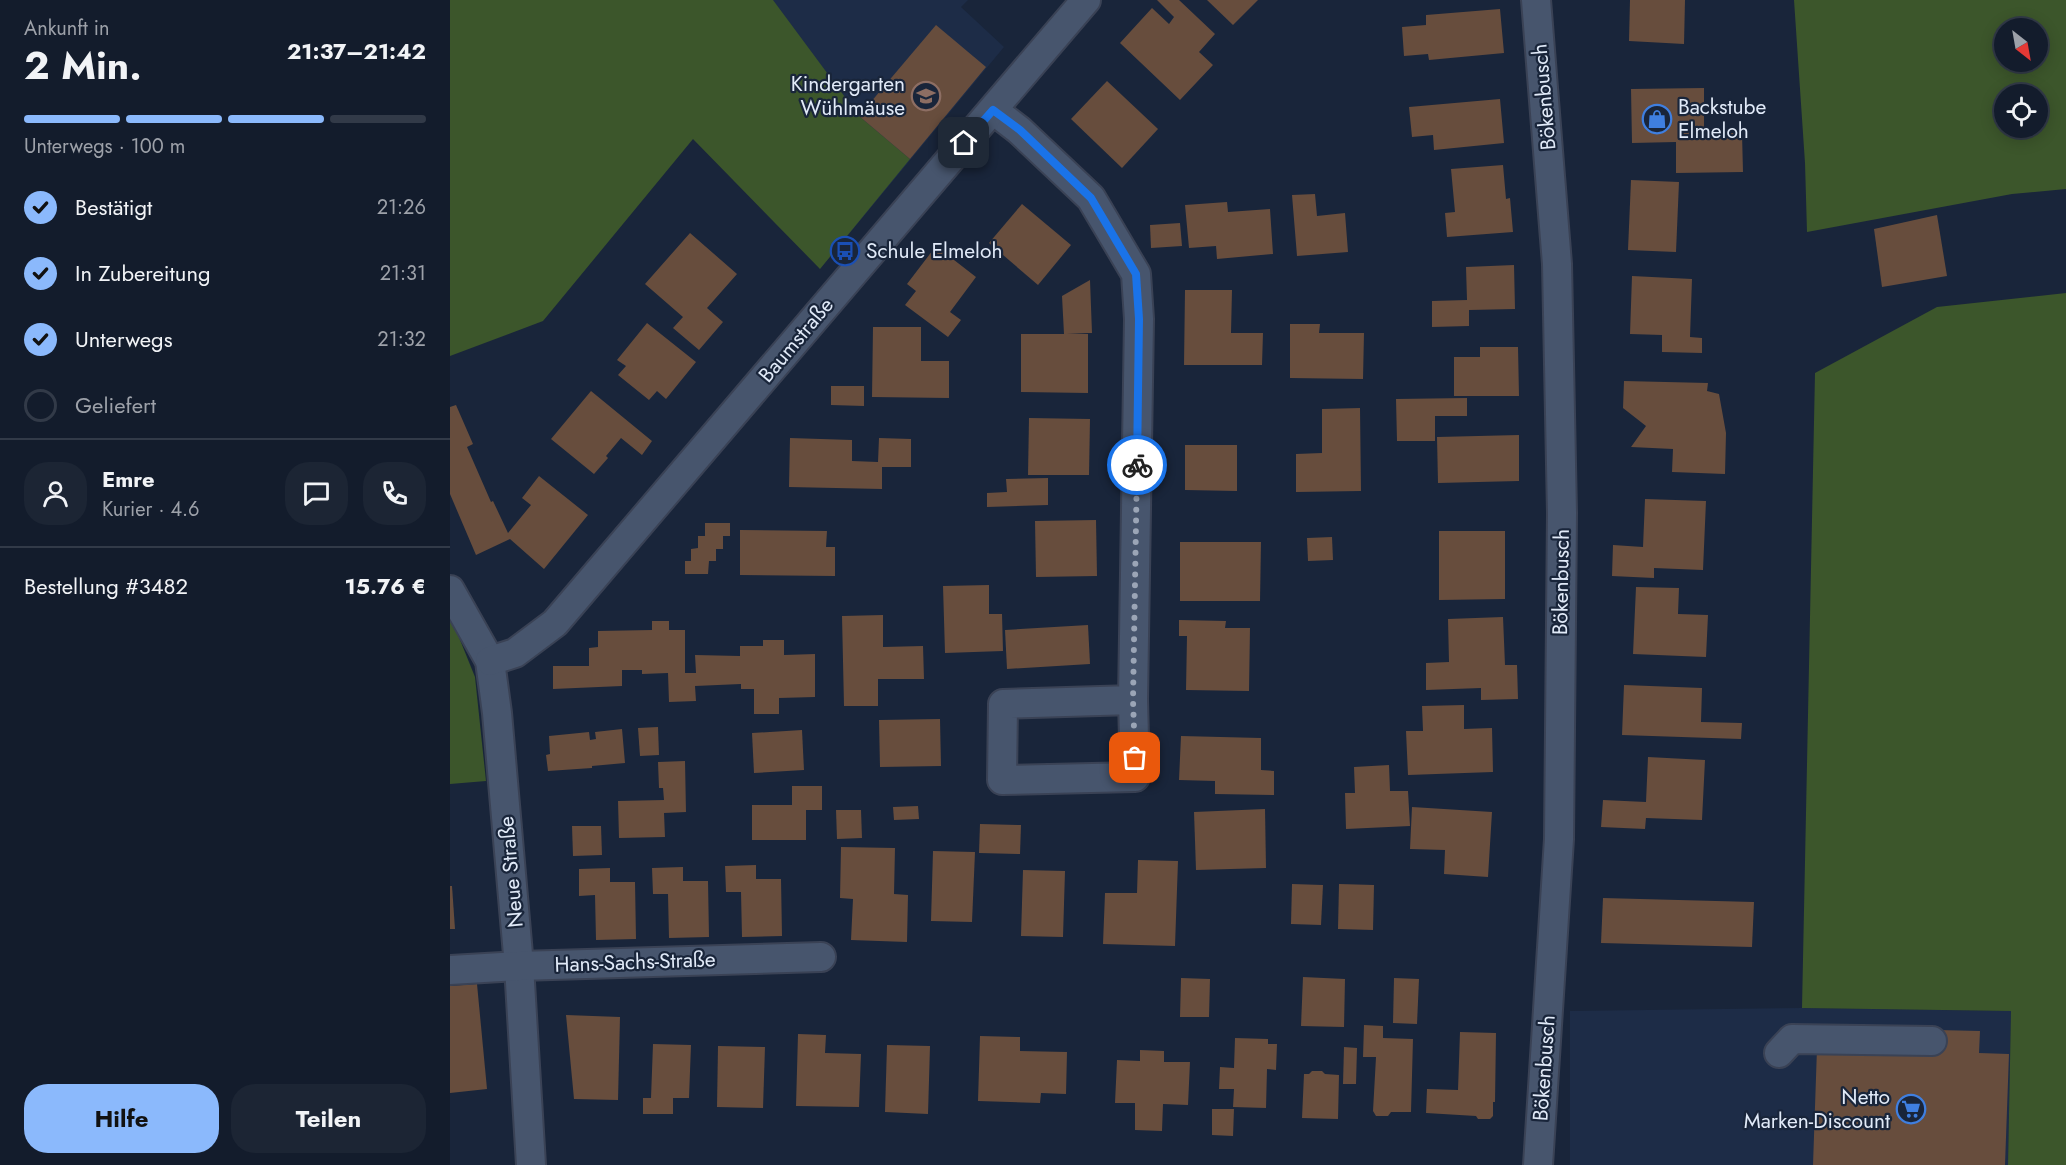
<!DOCTYPE html>
<html lang="de">
<head>
<meta charset="utf-8">
<style>
  :root { --surface:#131c2c; --page:#1c2534; --text:#f1f3f6; --muted:#9da1a9; --line:#323a48; --accent:#8bb9fc }
  body { margin:0; font-family:Jost,sans-serif; background:var(--page); color:var(--text); height:100vh; display:flex; flex-direction:column; font-size:22px; white-space:nowrap }
  * { box-sizing:border-box; margin:0 }
  p { font-size:20px; color:var(--muted) }
  .icon { flex:none; width:33px; height:33px; fill:none; stroke:currentColor; stroke-width:2; stroke-linecap:round; stroke-linejoin:round }
  .map { position:relative; flex:1; overflow:hidden }
  .drawer { display:flex; flex-direction:column; background:var(--surface); width:450px }
  .drawer>* { flex:none }
  .needle { width:39px; rotate:149deg }
  .tools { position:absolute; left:1544px; top:18px; display:grid; gap:12px }
  .tools a { display:grid; place-items:center; width:54px; height:54px; border-radius:50%; background:var(--surface); box-shadow:0 3px 15px #0003,0 0 0 2px var(--line); font-size:30px }
  .pin { position:absolute; display:grid; place-items:center; width:51px; height:51px; color:#fff; margin:-26px; border-radius:12px; box-shadow:0 3px 9px #0006 }
  .courier { position:absolute; display:grid; place-items:center; width:60px; height:60px; margin:-30px; border:4px solid #1a73e8; border-radius:50%; background:#fff; color:#222; box-shadow:0 2px 8px #0007 }
  .summary em { font-style:normal; font-weight:700 }
  .summary div { display:flex; flex-direction:column-reverse }
  .summary { display:flex; align-items:center; justify-content:space-between; height:102px; padding:0 24px }
  h1 { font-size:39px; font-weight:700; line-height:45px }
  .bar { display:grid; grid-template-columns:repeat(4,1fr); gap:9px 6px; align-content:center; height:72px; padding:0 24px }
  .bar i { height:8px; border-radius:4px; background:var(--line) }
  .bar .selected { background:var(--accent) }
  .bar p { grid-column:span 4 }
  .line { display:flex; align-items:center; gap:15px; padding:0 24px; border-top:2px solid var(--line) }
  .line div { flex:1 }
  .round { display:grid; place-items:center; flex:none; width:63px; height:63px; border-radius:24px; background:var(--page) }
  ol { padding:0 24px; list-style:none }
  li { display:flex; align-items:center; gap:18px; height:66px }
  li p { margin-inline-start:auto }
  li .icon { padding:6px; border-radius:50%; background:var(--accent); color:#111; stroke-width:4 }
  li:last-child { color:var(--muted) }
  li i { width:33px; height:33px; border:3px solid var(--line); border-radius:50% }
  .primary-button { display:flex; gap:12px; margin-top:auto; padding:12px 24px }
  .primary-button a { flex:1; height:69px; border-radius:24px; background:var(--accent); color:#111; font-size:24px; font-weight:700; line-height:69px; text-align:center }
  .primary-button a+a { background:var(--page); color:var(--text) }
  main { display:flex; flex:1; min-height:0 }
  .map>svg:first-child { display:block }
  .built { fill:#1d2c47 }
  .green { fill:#3c562b; fill-rule:evenodd }
  .building { fill:#674d3d }
  .lines { fill:none; stroke-linecap:round; stroke-linejoin:round }
  .minor-casing { stroke:#3a4255; stroke-width:32 }
  .minor { stroke:#47556d; stroke-width:28 }
  .done { stroke:#9ba5b6; stroke-width:6; stroke-dasharray:0 10.8 }
  .route { stroke:#1a73e8; stroke-width:8 }
  .labels { text-anchor:middle; stroke-width:4.5; stroke-linejoin:round; paint-order:stroke }
  .poi-label { font-size:21px; fill:#e1eaf8; stroke:#19253a; text-anchor:end }
  .street-label { font-size:21px; fill:#e1eaf8; stroke:#19253a }
</style>
</head>
<body>
<main>
<section class="drawer">
<div class="summary"><div><h1>2 Min.</h1><p>Ankunft in</p></div><em>21:37–21:42</em></div>
<div class="bar"><i class="selected"></i><i class="selected"></i><i class="selected"></i><i></i><p>Unterwegs · 100 m</p></div>
<ol>
<li><svg class="icon" aria-label="check" viewBox="0 0 24 24"><path d="M5 12l5 5 9-10"/></svg>Bestätigt<p>21:26</p></li>
<li><svg class="icon" aria-label="check" viewBox="0 0 24 24"><path d="M5 12l5 5 9-10"/></svg>In Zubereitung<p>21:31</p></li>
<li><svg class="icon" aria-label="check" viewBox="0 0 24 24"><path d="M5 12l5 5 9-10"/></svg>Unterwegs<p>21:32</p></li>
<li><i></i>Geliefert</li>
</ol>
<div class="line" style="height:108px"><a class="round"><svg class="icon" aria-label="person" viewBox="0 0 24 24"><circle cx="12" cy="8" r="4"/><path d="M4 21q1-7 8-7t8 7"/></svg></a><div><b>Emre</b><p>Kurier · 4.6</p></div><a class="round"><svg class="icon" aria-label="chat" viewBox="0 0 24 24"><path d="M4 5h16v11H9l-5 4z"/></svg></a><a class="round"><svg class="icon" aria-label="phone" viewBox="0 0 24 24"><path d="M5 4h4l2 5-3 2q2 4 5 5l2-3 5 2v4C11 20 4 13 5 4z"/></svg></a></div>
<div class="line" style="height:78px"><div>Bestellung #3482</div><b>15.76 €</b></div>
<div class="primary-button"><a>Hilfe</a><a>Teilen</a></div>
</section>
<div class="map">
<svg width="1616" height="1165" viewBox="0 0 1616 1165">
  <rect width="100%" height="100%" fill="#19253a"/>
  <g class="built">
    <path d="M178,0H518L511,7L554,47L370,269Z"/>
    <path d="M1352,1008L1561,1011L1558,1165H1120V1011Z"/>
  </g>
  <g class="green">
    <path d="M0,0H323L409,116L460,159L370,269L243,139L93,321L0,356Z"/>
    <path d="M1344,0H1616V189L1562,194L1357,232L1355,163ZM1554,28H1587V62H1554ZM1554,94H1587V128H1554Z"/>
    <path d="M1616,293V1165H1558L1561,1011L1352,1008L1365,373L1487,307Z"/>
    <path d="M0,615L25,677L36,781L0,784Z"/>
  </g>
  <g class="building">
    <path d="M707,0H729L765,34L749,52L763,65L730,100L670,43L702,8L719,24L724,17Z"/>
    <path d="M757,0H808L783,25Z"/>
    <path d="M1180,0H1235L1234,44L1179,41Z"/>
    <path d="M1050,9L1054,53L979,60L978,54L954,56L952,27L976,25V15Z"/>
    <path d="M486,25L536,67L460,159L409,116Z"/>
    <path d="M657,81L708,129L672,168L621,119Z"/>
    <path d="M1254,88V133H1292L1293,172L1226,173V142L1182,143L1181,89Z"/>
    <path d="M1050,99L1054,143L984,150L983,135L962,137L959,107Z"/>
    <path d="M1053,165L1056,199L1060,198L1063,232L997,237L995,213L1005,212L1001,169Z"/>
    <path d="M1181,180L1229,182L1226,252L1178,250Z"/>
    <path d="M865,194L867,216L895,213L898,252L847,256L842,195Z"/>
    <path d="M777,202L778,212L820,209L823,254L767,259L766,246L739,248L735,205Z"/>
    <path d="M572,204L621,245L588,285L539,243Z"/>
    <path d="M1487,215L1497,276L1432,287L1424,229Z"/>
    <path d="M730,223L732,246L701,248L700,225Z"/>
    <path d="M240,233L287,274L257,308L273,322L249,350L223,328L233,317L195,284Z"/>
    <path d="M486,246L526,277L500,312L511,320L498,337L455,305L466,291L457,284Z"/>
    <path d="M1064,265L1065,309L1019,310V326L982,327V301L1017,300L1016,267Z"/>
    <path d="M1182,276L1242,279L1240,337L1252,338V353L1212,352V335L1180,334Z"/>
    <path d="M640,280L642,333H617L638,334V393L571,392V334H614L612,296Z"/>
    <path d="M735,290H782L781,333H813L812,365H734Z"/>
    <path d="M197,323L246,362L216,399L207,391L199,400L168,375L176,366L167,360Z"/>
    <path d="M840,324H870L869,333H914L913,379L840,378Z"/>
    <path d="M423,327H471V361H499V398L422,397Z"/>
    <path d="M1030,347H1068L1069,396H1004V357H1030Z"/>
    <path d="M1174,381L1258,383L1257,391L1269,394L1276,433L1275,474L1222,472L1223,449L1181,447L1196,426L1173,408Z"/>
    <path d="M381,386H414V406L381,405Z"/>
    <path d="M141,391L202,441L192,455L171,438L156,456L158,458L144,474L101,439Z"/>
    <path d="M1017,398V416H985V441H947L946,399Z"/>
    <path d="M6,405L23,444L17,447L41,502L43,501L58,533L81,505L72,498L89,476L138,515L94,569L60,539L26,555L0,494V407Z"/>
    <path d="M910,408L911,491L846,492V454L872,453V409Z"/>
    <path d="M579,418L640,419L639,475H578Z"/>
    <path d="M1069,435V481L988,483L987,437Z"/>
    <path d="M340,438L402,440V461L428,462L429,438L461,439V467H432V489L339,487Z"/>
    <path d="M735,445H787V491L735,490Z"/>
    <path d="M598,478V505L537,507V493L557,492L556,479Z"/>
    <path d="M1195,499L1256,501L1253,570L1204,568V578L1162,576L1163,545L1193,547Z"/>
    <path d="M646,520L647,576L586,577L585,521Z"/>
    <path d="M255,523H280V536H273V549H266V561H259L258,574H235V561H241V549L248,548V536H255Z"/>
    <path d="M290,530L377,531L376,547H385V576L290,575Z"/>
    <path d="M989,531H1055V599L989,600Z"/>
    <path d="M882,537L883,560L858,561L857,538Z"/>
    <path d="M730,542H811L810,601H730Z"/>
    <path d="M539,585V614H552L553,651L495,653L493,586Z"/>
    <path d="M1186,587L1229,588L1228,614L1258,615L1256,657L1183,654Z"/>
    <path d="M433,615V647L473,646L474,679H428V706H394L392,616Z"/>
    <path d="M1053,617L1055,665H1067L1068,699L1031,700V688L976,690V663L999,662L998,619Z"/>
    <path d="M729,620L776,621L775,628H800L799,691L736,690L737,636H729Z"/>
    <path d="M202,621H219V630H235V673H246L245,655L290,656V646H313V640H334V655L365,654V697L329,698V714H304V689H291V684L245,686L246,701L219,702L218,673L192,674V670H172V686L103,689V666H139V648L148,647V631L202,630Z"/>
    <path d="M638,625L640,664L557,669L555,630Z"/>
    <path d="M1174,685L1252,688L1251,722L1292,723L1291,739L1172,735Z"/>
    <path d="M1014,705V729L1042,728L1043,772L958,775L956,731H973L972,706Z"/>
    <path d="M490,719L491,766L430,767L429,720Z"/>
    <path d="M208,727L209,755L190,756L188,728Z"/>
    <path d="M172,729L175,763L142,766V768L98,771L96,755L100,754L99,736L139,732L140,740L146,739L145,732Z"/>
    <path d="M352,730L354,770L304,773L302,733Z"/>
    <path d="M731,736L811,738V770L824,771V795L765,794V781L729,780Z"/>
    <path d="M1198,757L1255,760L1252,820L1196,818L1195,829L1151,827L1153,800L1196,802Z"/>
    <path d="M235,761L236,812L214,813L215,837L169,838L168,801L214,800L213,788H209L208,762Z"/>
    <path d="M939,765L940,791H958L960,826L896,829L895,793H905L904,767Z"/>
    <path d="M342,786H372V810H356V840H302V805H342Z"/>
    <path d="M468,806L469,819L444,820L443,807Z"/>
    <path d="M962,807L1042,812L1038,877L994,874L995,850L960,849Z"/>
    <path d="M815,809L816,868L746,870L744,812Z"/>
    <path d="M386,810H411L412,838L387,839Z"/>
    <path d="M530,824L571,825L570,854L529,853Z"/>
    <path d="M122,826H151L152,855L123,856Z"/>
    <path d="M391,847L445,848L444,894L458,895L457,942L401,940L403,899L390,898Z"/>
    <path d="M483,851L525,852L522,922L481,921Z"/>
    <path d="M688,860L728,861L725,946L653,944L655,893H687Z"/>
    <path d="M306,865V879H331L332,936L292,937L291,892H276L275,866Z"/>
    <path d="M233,867V881H258L259,937L219,938L218,894H203L202,868Z"/>
    <path d="M160,868V882H185L186,939L146,940L145,895L129,896V869Z"/>
    <path d="M573,870L615,871L613,937L571,936Z"/>
    <path d="M842,884L873,885L871,925L841,924Z"/>
    <path d="M889,884L924,885L923,930L888,929Z"/>
    <path d="M0,886H2L5,929H0Z"/>
    <path d="M1153,898L1304,902L1302,947L1151,943Z"/>
    <path d="M853,977L895,979L894,1027L851,1026Z"/>
    <path d="M731,978L760,979L759,1017H730Z"/>
    <path d="M944,978L969,979L967,1024L943,1023Z"/>
    <path d="M27,984L37,1089L0,1093V986Z"/>
    <path d="M116,1015L170,1017L168,1100L124,1099Z"/>
    <path d="M914,1025L933,1026V1038L963,1039L961,1112H941L938,1116H926L923,1111L926,1057H913Z"/>
    <path d="M1487,1030L1530,1031L1529,1053L1559,1054L1555,1165H1363L1367,1048Z"/>
    <path d="M1010,1032L1046,1033L1045,1102H1043V1116L1040,1119H1028L1026,1116L976,1113L977,1089L1008,1090Z"/>
    <path d="M348,1034L376,1035L375,1053L411,1054L409,1107L346,1106Z"/>
    <path d="M530,1036L570,1037V1051L617,1052L616,1094L591,1093L590,1103L528,1101Z"/>
    <path d="M785,1038L818,1039V1044H827L826,1070L817,1069L816,1108L783,1107L784,1089H769L770,1067L784,1068Z"/>
    <path d="M203,1044L241,1045L239,1098H223V1114H193V1098H201Z"/>
    <path d="M437,1045L480,1046L478,1114L435,1112Z"/>
    <path d="M268,1046L315,1047L313,1108L267,1107Z"/>
    <path d="M894,1047L907,1048L906,1084H893Z"/>
    <path d="M690,1050L714,1051V1062H740L738,1105L713,1104L712,1131L685,1130V1103H665L667,1060L690,1061Z"/>
    <path d="M862,1071H872L875,1074L889,1075L888,1119L852,1118L854,1074H859Z"/>
    <path d="M762,1109H784L783,1136L762,1135Z"/>
  </g>
  <g class="lines">
    <g class="minor-casing">
      <g id="minor">
        <path d="M1086,0L1107,264L1112,513L1109,839L1088,1165"/>
        <path d="M543,110L569,130L641,198L686,274L689,319L683,700L685,777L552,780L553,704L683,700"/>
        <path d="M0,590L40,661L47,713L69,966L81,1165"/>
        <path d="M40,661L65,653L105,623L636,0"/>
        <path d="M0,970L69,966L371,957"/>
        <path d="M1329,1053L1342,1039L1482,1041"/>
      </g>
    </g>
    <use href="#minor" class="minor"/>
  </g>
  <g class="lines">
    <path class="done" d="M685,758L683,700L687,465"/>
    <path class="route" d="M514,143L543,110L570,130L641,198L686,274L689,319L687,465"/>
  </g>
  <defs>
    <g id="school-ring" transform="scale(1.5)"><circle r="9.5" fill="#19253a" stroke="#8d6e63" stroke-width="1.5"/><path d="M0-5L7-2L0 1L-7-2ZM-4 1L0 2.5L4 1V4Q0 6-4 4Z" fill="#8d6e63"/></g>
    <g id="shop-ring" transform="scale(1.5)"><circle r="9.5" fill="#19253a" stroke="#3f7fe0" stroke-width="1.5"/><path d="M-5-2.5h2.3a2.7 3.5 0 0 1 5.4 0H5L5.5 6h-11ZM-1.5-2.5h3a1.5 2.3 0 0 0-3 0Z" fill="#3f7fe0"/></g>
    <g id="bus-ring" transform="scale(1.5)"><circle r="9.5" fill="#19253a" stroke="#1a4fb4" stroke-width="1.5"/><path d="M-5-6H5V4H4V6H2V4H-2V6H-4V4H-5ZM-3.5-4V0h7V-4ZM-3.5 1.2v1.5H-2V1.2ZM2 1.2v1.5H3.5V1.2Z" fill="#1a4fb4"/></g>
    <g id="supermarket-ring" transform="scale(1.5)"><circle r="9.5" fill="#19253a" stroke="#3f7fe0" stroke-width="1.5"/><path d="M-6-5.5h2.5l.6 2H6L4.5 2H-2.5L-4.4-4H-6ZM-1.5 3.2a1.3 1.3 0 1 0 .1 0ZM3 3.2a1.3 1.3 0 1 0 .1 0Z" fill="#3f7fe0"/></g>
  </defs>
  <g fill-rule="evenodd">
    <use href="#school-ring" x="476" y="96"/>
    <use href="#shop-ring" x="1207" y="119"/>
    <use href="#bus-ring" x="395" y="251"/>
    <use href="#supermarket-ring" x="1461" y="1109"/>
  </g>
  <g class="labels">
    <g class="poi-label">
      <text x="455" y="91">Kindergarten<tspan x="455" dy="24">Wühlmäuse</tspan></text>
      <text x="1228" y="114" text-anchor="start">Backstube<tspan x="1228" dy="24">Elmeloh</tspan></text>
      <text x="416" y="258" text-anchor="start">Schule Elmeloh</text>
      <text x="1440" y="1104">Netto<tspan x="1440" dy="24">Marken-Discount</tspan></text>
    </g>
    <g class="street-label">
      <text transform="translate(1094 97) rotate(-95)" y="7">Bökenbusch</text>
      <text transform="translate(346 340) rotate(-50)" y="7">Baumstraße</text>
      <text transform="translate(1111 582) rotate(-89)" y="7">Bökenbusch</text>
      <text transform="translate(61 872) rotate(-95)" y="7">Neue Straße</text>
      <text transform="translate(185 962) rotate(-2)" y="7">Hans-Sachs-Straße</text>
      <text transform="translate(1094 1068) rotate(-86)" y="7">Bökenbusch</text>
    </g>
  </g>
</svg>
<div class="tools">
<a><svg class="needle" viewBox="-14 -14 28 28"><path d="M0-13l5 13h-10z" fill="#e53935"/><path d="M0 13l5-13h-10z" fill="#9da1a9"/></svg></a>
<a><svg class="icon" aria-label="locate" viewBox="0 0 24 24"><circle cx="12" cy="12" r="6"/><path d="M12 2v4M12 18v4M2 12h4M18 12h4"/></svg></a>
</div>
<div class="pin" style="left:685px;top:758px;background:#ea580c"><svg class="icon" aria-label="bag" viewBox="0 0 24 24"><path d="M5 8h14l-1 12H6zM9 8a3 3 0 0 1 6 0"/></svg></div>
<div class="pin" style="left:514px;top:143px;background:#1f2937"><svg class="icon" aria-label="home" viewBox="0 0 24 24"><path d="M3 11l9-7 9 7M6 9v11h12V9"/></svg></div>
<div class="courier" style="left:687px;top:465px"><svg class="icon" aria-label="bike" viewBox="0 0 24 24"><circle cx="6" cy="16" r="4"/><circle cx="18" cy="16" r="4"/><path d="M6 16l4-8h5l3 8M10 8l3 8H6M13 5h3"/></svg></div>
</div>
</main>
</body>
</html>
